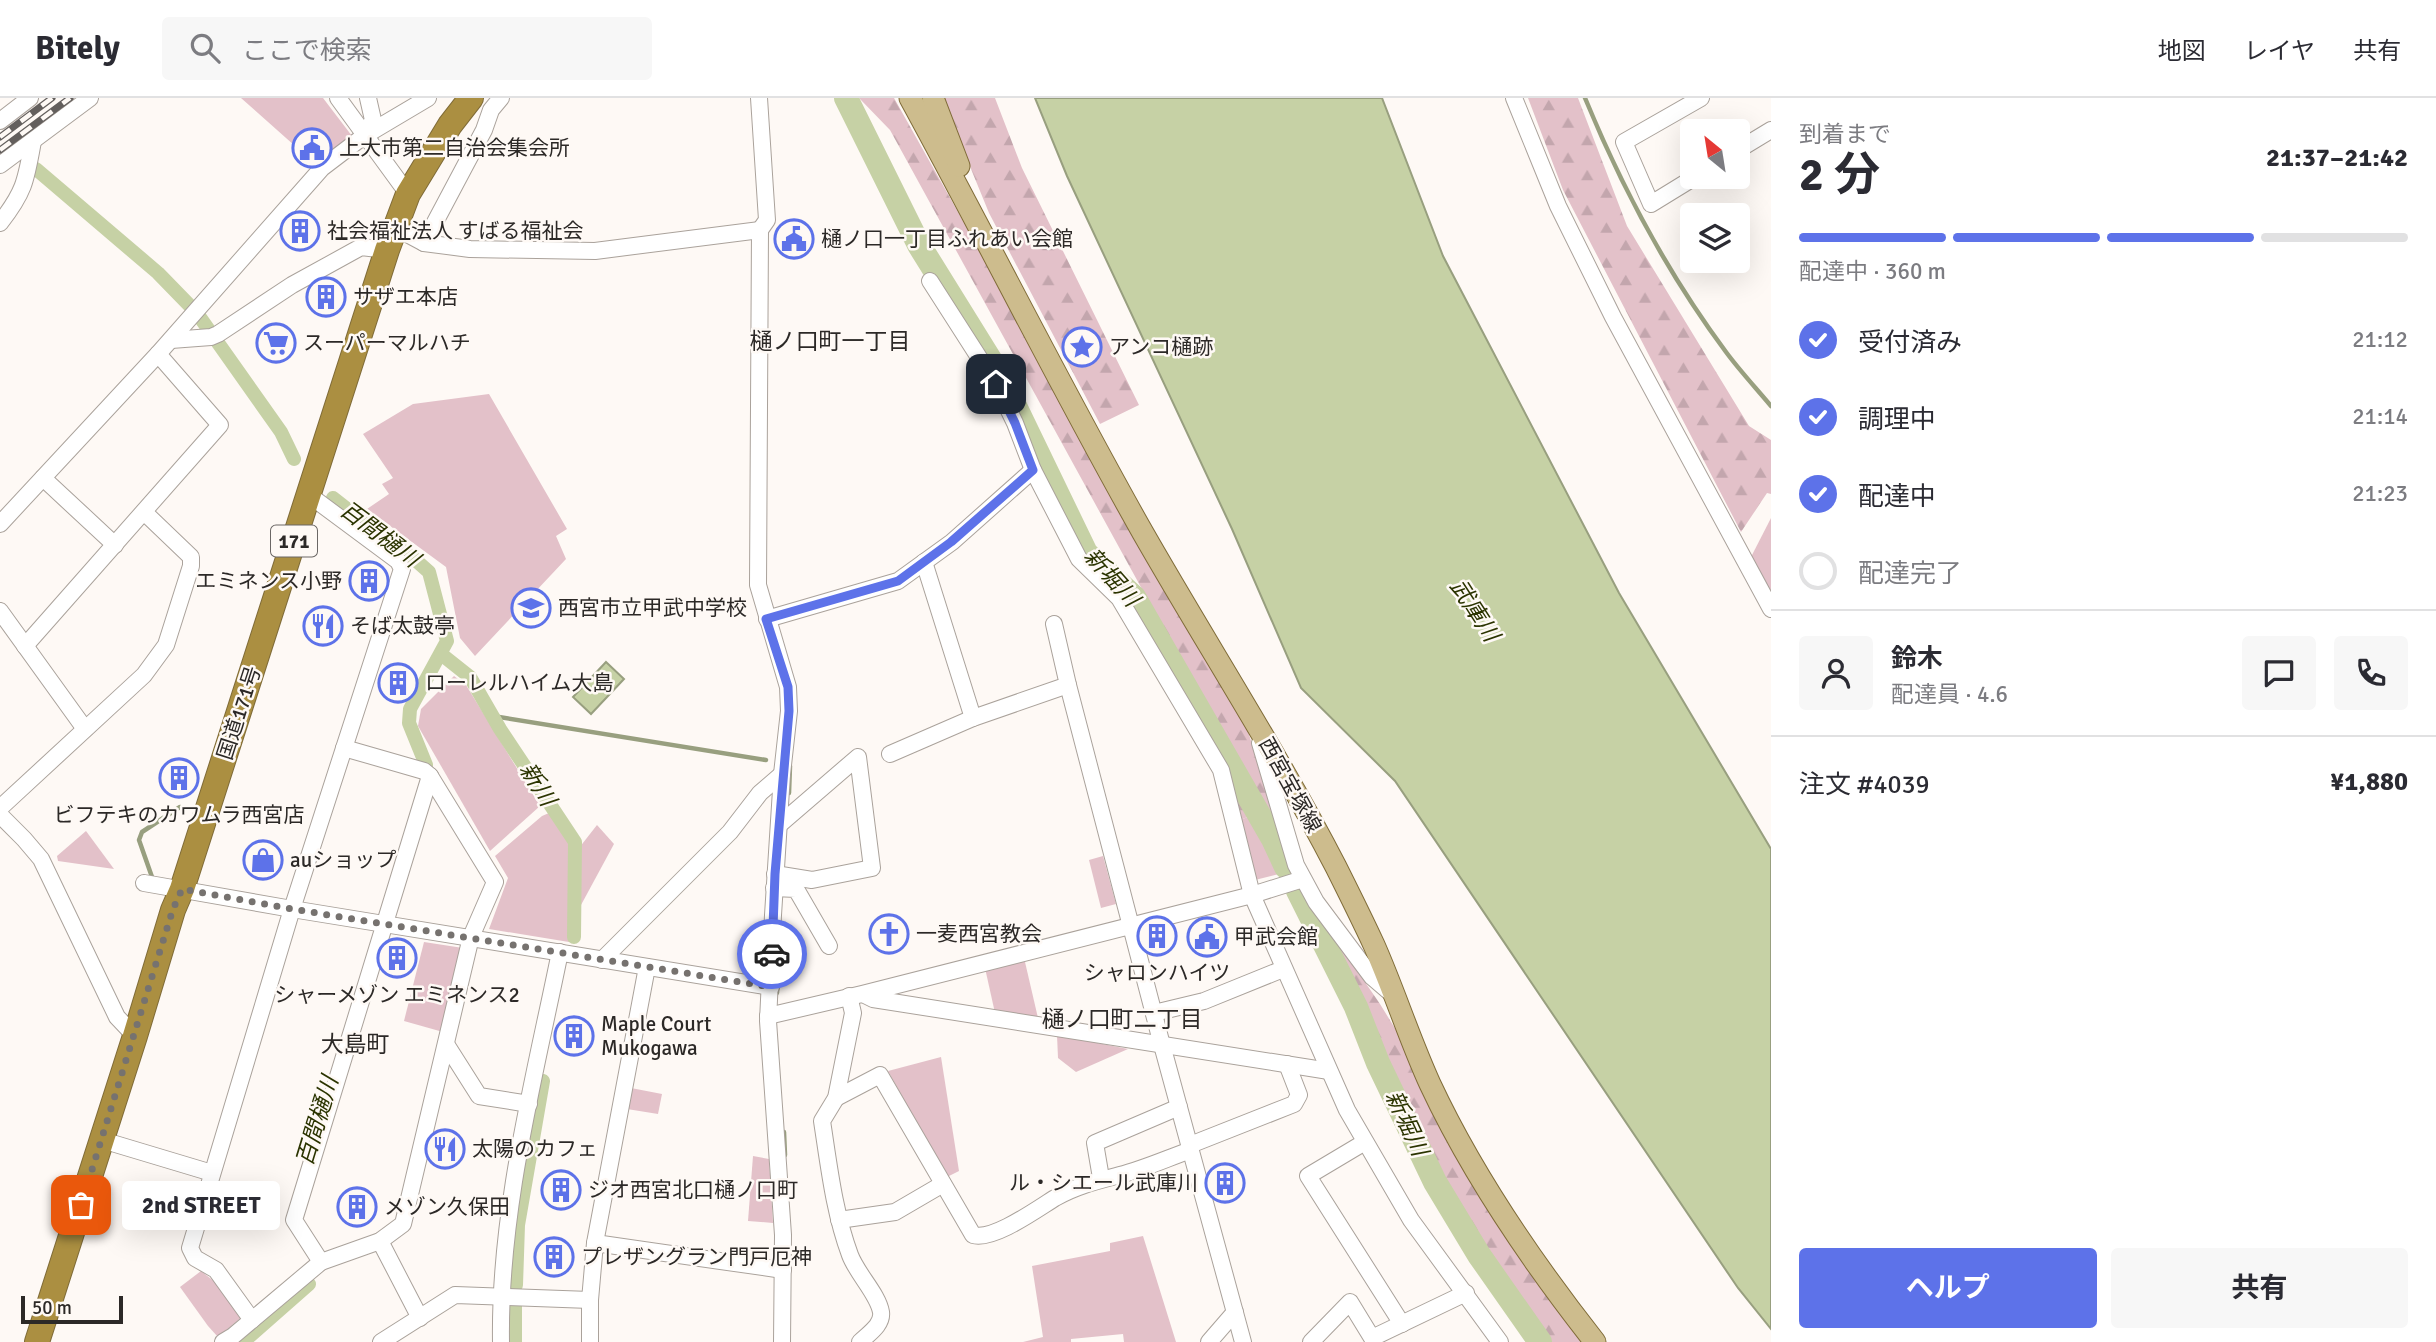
<!DOCTYPE html>
<html lang="ja">
<head>
<meta charset="utf-8">
<style>
  :root { --surface:#fff; --page:#f7f7f7; --text:#2b2b33; --muted:#7c7c81; --line:#e1e1e2; --accent:#5d72e9 }
  body { margin:0; font-family:Signika,"Noto Sans JP",sans-serif; background:var(--page); color:var(--text); height:100vh; display:flex; flex-direction:column; font-size:26px; white-space:nowrap }
  * { box-sizing:border-box; margin:0 }
  p { font-size:23px; color:var(--muted) }
  .icon { flex:none; width:38px; height:38px; fill:none; stroke:currentColor; stroke-width:2; stroke-linecap:round; stroke-linejoin:round }
  .map { position:relative; flex:1; overflow:hidden }
  .details { display:flex; flex-direction:column; background:var(--surface); width:665px }
  .details>* { flex:none }
  .needle { width:46px; rotate:330deg }
  .tools { position:absolute; left:1680px; top:21px; display:grid; gap:14px }
  .tools a { display:grid; place-items:center; width:70px; height:70px; border-radius:7px; background:var(--surface); box-shadow:0 7px 28px #0002; font-size:35px }
  .scale { position:absolute; left:21px; bottom:18px; width:102px; box-sizing:border-box; padding-left:7px; border:4px solid #2c2927; border-top:0; font-size:19px; line-height:24px; white-space:nowrap; color:#2c2927; -webkit-text-stroke:5px #fef9f5; paint-order:stroke }
  .pin { position:absolute; display:grid; place-items:center; width:60px; height:60px; color:#fff; margin:-30px; border-radius:14px; box-shadow:0 4px 10px #0006 }
  .courier { position:absolute; display:grid; place-items:center; width:70px; height:70px; margin:-35px; border:5px solid #5d72e9; border-radius:50%; background:#fff; color:#222; box-shadow:0 2px 9px #0007 }
  .bubble { position:absolute; height:49px; border-radius:7px; background:var(--surface); box-shadow:0 7px 28px #0002; font-size:23px; font-weight:700; line-height:49px; text-align:center }
  .summary em { font-style:normal; font-weight:700 }
  .summary div { display:flex; flex-direction:column-reverse }
  .summary { display:flex; align-items:center; justify-content:space-between; height:119px; padding:0 28px }
  h1 { font-size:46px; font-weight:700; line-height:52px }
  .bar { display:grid; grid-template-columns:repeat(4,1fr); gap:10px 7px; align-content:center; height:84px; padding:0 28px }
  .bar i { height:9px; border-radius:5px; background:var(--line) }
  .bar .selected { background:var(--accent) }
  .bar p { grid-column:span 4 }
  .line { display:flex; align-items:center; gap:18px; padding:0 28px; border-top:2px solid var(--line) }
  .line div { flex:1 }
  .round { display:grid; place-items:center; flex:none; width:74px; height:74px; border-radius:7px; background:var(--page) }
  ol { padding:0 28px; list-style:none }
  li { display:flex; align-items:center; gap:21px; height:77px }
  li p { margin-inline-start:auto }
  li .icon { padding:7px; border-radius:50%; background:var(--accent); color:#fff; stroke-width:4 }
  li:last-child { color:var(--muted) }
  li i { width:38px; height:38px; border:4px solid var(--line); border-radius:50% }
  .button { display:flex; gap:14px; margin-top:auto; padding:14px 28px }
  .button a { flex:1; height:80px; border-radius:7px; background:var(--accent); color:#fff; font-size:28px; font-weight:700; line-height:80px; text-align:center }
  .button a+a { background:var(--page); color:var(--text) }
  header { display:flex; align-items:center; gap:42px; box-sizing:border-box; height:98px; padding:0 35px; background:var(--surface); border-bottom:2px solid var(--line) }
  header strong { font-size:33px }
  nav { display:flex; gap:38px; margin-inline-start:auto; font-size:24px }
  .search { width:490px; height:63px; background:var(--page); display:flex; align-items:center; gap:18px; box-sizing:border-box; padding:0 24px; border-radius:7px; color:var(--muted); font-size:26px }
  main { display:flex; flex:1; min-height:0 }
  .map>svg:first-child { display:block }
  .green { fill:#e3c1c9 }
  .forest { fill:url(#forest-firs) }
  .water { fill:#c6d1a5; stroke:#989f7f; stroke-width:2 }
  .lines { fill:none; stroke-linecap:round; stroke-linejoin:round }
  .stream { stroke:#989f7f; stroke-width:4.5 }
  .canal { stroke:#c6d1a5; stroke-width:14 }
  .river { stroke:#c6d1a5; stroke-width:24 }
  .minor-casing { stroke:#aaa29b; stroke-width:18 }
  .major-casing { stroke:#7f6b38; stroke-width:23 }
  .highway-casing { stroke:#7f6b38; stroke-width:26 }
  .minor { stroke:#fff; stroke-width:16 }
  .major { stroke:#cdbc8d; stroke-width:21 }
  .highway { stroke:#ab8f41; stroke-width:24 }
  .rail-casing { stroke:#635f5d; stroke-width:7 }
  .rail { stroke:#fef9f5; stroke-width:4.5; stroke-dasharray:13; stroke-linecap:butt }
  .done { stroke:#76726f; stroke-width:7; stroke-dasharray:0 12.6 }
  .route { stroke:#5d72e9; stroke-width:9 }
  .labels { text-anchor:middle; stroke-width:5; stroke-linejoin:round; paint-order:stroke }
  .shield { fill:#fef9f5; stroke:#6b6765; stroke-width:2 }
  .shield-label { font-size:19px; font-weight:bold; fill:#2c2927 }
  .poi-label { font-size:21px; fill:#2c2927; stroke:#fef9f5; text-anchor:start }
  .street-label { font-size:21px; fill:#2c2927; stroke:#fef9f5 }
  .neighbourhood-label { font-size:23px; fill:#2c2927; stroke:#fef9f5 }
  .water-label { font-size:23px; font-style:italic; fill:#2b3400; stroke:#fef9f5 }
</style>
</head>
<body>
<header>
<strong>Bitely</strong>
<div class="search"><svg class="icon" aria-label="search" viewBox="0 0 24 24"><circle cx="10" cy="10" r="6"/><path d="M15 15l6 6"/></svg>ここで検索</div>
<nav><a>地図</a><a>レイヤ</a><a>共有</a></nav>
</header>
<main>
<div class="map">
<svg width="1771" height="1244" viewBox="0 0 1771 1244">
  <defs>
    <pattern id="forest-firs" width="22" height="20" patternUnits="userSpaceOnUse" patternTransform="scale(1.75)"><rect width="22" height="20" fill="#e3c1c9"/><path d="M5 1l3.5 6h-7zM16 11l3.5 6h-7z" fill="#c3a6ad"/></pattern>
  </defs>
  <rect width="100%" height="100%" fill="#fef9f5"/>
  <g class="green">
    <path d="M241,0H323L352,38L332,54L309,34L295,48Z"/>
    <path d="M489,296L567,431L556,438L566,461L475,558L460,540L446,469L367,411L389,396L382,386L393,380L363,336L413,306Z"/>
    <path d="M1771,420V495L1751,459Z"/>
    <path d="M454,578L466,587L540,708L490,753L418,628L421,611Z"/>
    <path d="M549,715L571,748L569,844L489,831L508,780L495,758L542,718Z"/>
    <path d="M1255,716L1283,775L1255,782L1240,722Z"/>
    <path d="M597,727L614,746L581,807L579,750Z"/>
    <path d="M86,733L114,771L58,763L57,758Z"/>
    <path d="M1103,758L1116,806L1101,810L1089,762Z"/>
    <path d="M424,844L463,850L443,934L404,923Z"/>
    <path d="M1022,861L1025,864L1038,920L995,915L985,870Z"/>
    <path d="M1057,937L1128,951L1076,974L1058,960Z"/>
    <path d="M941,959L959,1073L947,1079L888,973Z"/>
    <path d="M631,990L662,996L658,1016L627,1011Z"/>
    <path d="M753,1058L769,1061L773,1125L748,1123Z"/>
    <path d="M1143,1138L1176,1244H1124L1123,1236L1071,1241V1244H1023L1043,1239L1032,1168L1110,1153V1145Z"/>
    <path d="M201,1173L215,1184L243,1218L218,1239L208,1228L180,1189Z"/>
  </g>
  <g class="forest">
    <path d="M859,0H894L1246,627L1281,738L1276,740L1261,714L1240,722L1227,646L890,32Z"/>
    <path d="M942,0H995L1022,70L1139,307L1100,326L989,115Z"/>
    <path d="M1528,0H1578L1627,128L1749,328L1771,342V396L1767,395L1741,434L1563,92Z"/>
    <path d="M1332,836L1380,906L1588,1244H1550C1527,1211 1500,1179 1478,1145C1419,1048 1373,942 1325,840Z"/>
  </g>
  <g class="water">
    <path d="M1035,0H1382L1443,158L1619,495L1771,751V1231L1738,1190L1395,683L1301,590L1232,431L1067,78Z"/>
    <path d="M606,564L624,581L591,616L573,599Z"/>
  </g>
  <g class="lines">
    <g class="stream">
      <path d="M1585,0C1622,90 1668,176 1726,254C1740,273 1756,290 1771,308"/>
      <path d="M493,618L766,662"/>
      <path d="M789,695L790,668"/>
      <path d="M152,779L139,742L142,734L180,709"/>
      <path d="M777,895L778,873"/>
      <path d="M784,1034L785,1057"/>
    </g>
    <g class="canal">
      <path d="M36,71L158,175L193,211"/>
      <path d="M199,218L281,334L294,361"/>
      <path d="M333,400L384,440L411,458L429,474L447,543L410,611L409,625L426,667"/>
      <path d="M441,556L470,579L500,631L575,744L574,839"/>
      <path d="M516,1187L518,1127L543,983"/>
      <path d="M243,1244L309,1186"/>
      <path d="M515,1244V1207"/>
    </g>
    <g class="river">
      <path d="M846,0L919,147L1001,279L1086,455L1134,499L1273,741L1286,769"/>
      <path d="M1298,793L1356,909L1378,965L1435,1084L1479,1157L1540,1244"/>
    </g>
    <g class="minor-casing">
      <g id="minor">
        <path d="M338,0L408,96"/>
        <path d="M759,0L767,122L760,132L758,487L788,589L789,613L782,676L773,817L768,923L783,1137L782,1244"/>
        <path d="M1514,0L1558,108L1613,219L1771,511"/>
        <path d="M0,23L30,0"/>
        <path d="M364,38L373,22L368,0"/>
        <path d="M1738,52L1771,32"/>
        <path d="M0,67L90,0"/>
        <path d="M1695,79L1651,106L1624,44L1701,0"/>
        <path d="M0,125C25,93 26,82 33,43"/>
        <path d="M396,130L424,145L470,151L595,153L760,132"/>
        <path d="M424,145L484,32L491,12L501,0"/>
        <path d="M930,183L996,286L1015,325L1033,372L1079,461L1119,500L1221,672L1252,797L1347,1012L1411,1122L1500,1244"/>
        <path d="M171,242L211,239L218,236L292,187L361,149L387,152"/>
        <path d="M43,380L115,447"/>
        <path d="M0,426L158,256L322,70L364,38L428,0"/>
        <path d="M924,464L973,620"/>
        <path d="M0,513L85,631"/>
        <path d="M767,521L898,483L952,444L1033,372"/>
        <path d="M25,548L220,327L158,256"/>
        <path d="M1068,587L1162,947L1243,1244"/>
        <path d="M1260,645L1296,767L1316,804L1372,879L1393,897"/>
        <path d="M890,656L973,620L1068,587L1054,526"/>
        <path d="M0,710L144,577L166,547L191,468V459L144,414"/>
        <path d="M0,717L24,741L41,761L117,919L135,938"/>
        <path d="M775,776L812,782L872,770L858,659L779,727"/>
        <path d="M144,785L292,811L771,889"/>
        <path d="M774,790L796,791L829,848"/>
        <path d="M602,862L730,734L760,695L782,676"/>
        <path d="M865,897L873,901L1329,973"/>
        <path d="M849,898L853,915L836,1000L822,1023C829,1068 834,1114 850,1157C857,1176 878,1196 881,1214C883,1227 868,1236 860,1244"/>
        <path d="M1154,915L1204,903L1283,871"/>
        <path d="M768,918L862,896L1252,797L1303,781"/>
        <path d="M446,946L479,998L529,1006"/>
        <path d="M836,1000L880,977L973,1137C993,1143 1037,1111 1055,1100C1076,1088 1097,1083 1120,1077C1144,1071 1168,1060 1191,1052"/>
        <path d="M102,1042L212,1075"/>
        <path d="M1365,1044L1308,1078L1402,1226"/>
        <path d="M1190,1047L1294,1006L1299,997L1287,966"/>
        <path d="M1101,1080L1095,1045L1179,1009"/>
        <path d="M839,1122L895,1114L943,1086"/>
        <path d="M380,1143L420,1220"/>
        <path d="M595,1145L783,1172"/>
        <path d="M321,1164L294,1122L430,678L424,673L344,650"/>
        <path d="M252,1222L216,1172L195,1160L190,1150L292,811L402,471L398,463L309,397"/>
        <path d="M223,1244L233,1238L321,1164L380,1143L403,1126L471,839L495,784L430,678"/>
        <path d="M381,1244L455,1197L590,1202"/>
        <path d="M501,1244C499,1113 534,982 560,854"/>
        <path d="M590,1244V1202L595,1145L647,869"/>
        <path d="M1209,1244L1235,1214"/>
        <path d="M1311,1244L1350,1204L1372,1240L1466,1195"/>
      </g>
    </g>
    <g class="major-casing">
      <g id="major">
        <path d="M910,0C989,145 1062,292 1143,435C1207,547 1277,655 1336,769C1349,795 1362,821 1374,847C1394,892 1409,940 1430,986C1473,1078 1532,1164 1595,1244"/>
        <path d="M933,0L959,68"/>
      </g>
    </g>
    <g class="highway-casing">
      <path id="highway" d="M37,1244L135,938L173,812L182,791L387,152L408,96L450,27L471,0"/>
    </g>
    <use href="#minor" class="minor"/>
    <use href="#major" class="major"/>
    <use href="#highway" class="highway"/>
    <g class="rail-casing">
      <g id="rail">
        <path d="M0,39L52,0"/>
        <path d="M0,52L70,0"/>
      </g>
    </g>
    <use href="#rail" class="rail"/>
  </g>
  <g class="lines">
    <path class="done" d="M81,1107L173,811L182,791L292,811L771,889L772,856"/>
    <path class="route" d="M772,856L775,776L789,613L788,589L766,521L898,483L951,444L1033,372L1015,325L996,286"/>
  </g>
  <defs>
    <g id="civic-ring" transform="scale(2.0125)"><circle r="9.5" fill="#fef9f5" stroke="#5d72e9" stroke-width="1.5"/><path d="M-.6-6.5H3V-4.5H.6V-3L4-1V1h2V6H-6V1h2V-1L-.6-3ZM-1.2 2.5V6h2.4V2.5Z" fill="#5d72e9"/></g>
    <g id="building-ring" transform="scale(2.0125)"><circle r="9.5" fill="#fef9f5" stroke="#5d72e9" stroke-width="1.5"/><path d="M-4-6H4V6H1V3H-1V6H-4ZM-2.5-4.3h1.7v1.8h-1.7ZM.8-4.3h1.7v1.8H.8ZM-2.5-1h1.7V.8h-1.7ZM.8-1h1.7V.8H.8Z" fill="#5d72e9"/></g>
    <g id="supermarket-ring" transform="scale(2.0125)"><circle r="9.5" fill="#fef9f5" stroke="#5d72e9" stroke-width="1.5"/><path d="M-6-5.5h2.5l.6 2H6L4.5 2H-2.5L-4.4-4H-6ZM-1.5 3.2a1.3 1.3 0 1 0 .1 0ZM3 3.2a1.3 1.3 0 1 0 .1 0Z" fill="#5d72e9"/></g>
    <g id="sight-ring" transform="scale(2.0125)"><circle r="9.5" fill="#fef9f5" stroke="#5d72e9" stroke-width="1.5"/><path d="M0-6L1.8-2.2L6-1.7L2.9 1.2L3.7 5.4L0 3.3L-3.7 5.4L-2.9 1.2L-6-1.7L-1.8-2.2Z" fill="#5d72e9"/></g>
    <g id="school-ring" transform="scale(2.0125)"><circle r="9.5" fill="#fef9f5" stroke="#5d72e9" stroke-width="1.5"/><path d="M0-5L7-2L0 1L-7-2ZM-4 1L0 2.5L4 1V4Q0 6-4 4Z" fill="#5d72e9"/></g>
    <g id="restaurant-ring" transform="scale(2.0125)"><circle r="9.5" fill="#fef9f5" stroke="#5d72e9" stroke-width="1.5"/><path d="M-5-6h1v4h1v-4h1v4h1v-4h1v5L-1.5 .5V6h-2V.5L-5-1ZM5-6V6H3V1.5H1.5Q1.5-4 5-6Z" fill="#5d72e9"/></g>
    <g id="shop-ring" transform="scale(2.0125)"><circle r="9.5" fill="#fef9f5" stroke="#5d72e9" stroke-width="1.5"/><path d="M-5-2.5h2.3a2.7 3.5 0 0 1 5.4 0H5L5.5 6h-11ZM-1.5-2.5h3a1.5 2.3 0 0 0-3 0Z" fill="#5d72e9"/></g>
    <g id="church-ring" transform="scale(2.0125)"><circle r="9.5" fill="#fef9f5" stroke="#5d72e9" stroke-width="1.5"/><path d="M-1.2-6h2.4v3.5h3.3v2.4h-3.3V6h-2.4V-.1h-3.3v-2.4h3.3Z" fill="#5d72e9"/></g>
  </defs>
  <g fill-rule="evenodd">
    <use href="#civic-ring" x="312" y="50"/>
    <use href="#building-ring" x="300" y="133"/>
    <use href="#civic-ring" x="794" y="141"/>
    <use href="#building-ring" x="326" y="199"/>
    <use href="#supermarket-ring" x="276" y="245"/>
    <use href="#sight-ring" x="1082" y="249"/>
    <use href="#building-ring" x="369" y="483"/>
    <use href="#school-ring" x="531" y="510"/>
    <use href="#restaurant-ring" x="323" y="528"/>
    <use href="#building-ring" x="398" y="585"/>
    <use href="#building-ring" x="179" y="680"/>
    <use href="#shop-ring" x="263" y="762"/>
    <use href="#church-ring" x="889" y="836"/>
    <use href="#building-ring" x="1157" y="838"/>
    <use href="#civic-ring" x="1207" y="839"/>
    <use href="#building-ring" x="397" y="860"/>
    <use href="#building-ring" x="574" y="938"/>
    <use href="#restaurant-ring" x="445" y="1051"/>
    <use href="#building-ring" x="1225" y="1085"/>
    <use href="#building-ring" x="561" y="1092"/>
    <use href="#building-ring" x="357" y="1109"/>
    <use href="#building-ring" x="554" y="1159"/>
  </g>
  <g class="labels">
    <rect class="shield" x="271" y="427.5" width="46" height="31" rx="5"/>
    <g class="shield-label">
      <text x="294" y="450">171</text>
    </g>
    <g class="poi-label">
      <text x="339" y="57">上大市第二自治会集会所</text>
      <text x="327" y="140">社会福祉法人 すばる福祉会</text>
      <text x="821" y="148">樋ノ口一丁目ふれあい会館</text>
      <text x="353" y="206">サザエ本店</text>
      <text x="303" y="252">スーパーマルハチ</text>
      <text x="1109" y="256">アンコ樋跡</text>
      <text x="342" y="490" text-anchor="end">エミネンス小野</text>
      <text x="558" y="517">西宮市立甲武中学校</text>
      <text x="350" y="535">そば太鼓亭</text>
      <text x="425" y="592">ローレルハイム大島</text>
      <text x="179" y="724" text-anchor="middle">ビフテキのカワムラ西宮店</text>
      <text x="290" y="769">auショップ</text>
      <text x="916" y="843">一麦西宮教会</text>
      <text x="1234" y="846">甲武会館</text>
      <text x="1157" y="882" text-anchor="middle">シャロンハイツ</text>
      <text x="397" y="904" text-anchor="middle">シャーメゾン エミネンス2</text>
      <text x="601" y="933">Maple Court<tspan x="601" dy="24">Mukogawa</tspan></text>
      <text x="472" y="1058">太陽のカフェ</text>
      <text x="1198" y="1092" text-anchor="end">ル・シエール武庫川</text>
      <text x="588" y="1099">ジオ西宮北口樋ノ口町</text>
      <text x="384" y="1116">メゾン久保田</text>
      <text x="581" y="1166">プレザングラン門戸厄神</text>
    </g>
    <g class="street-label">
      <text transform="translate(239 615) rotate(-72)" y="7">国道171号</text>
      <text transform="translate(1290 687) rotate(61)" y="7">西宮宝塚線</text>
    </g>
    <g class="neighbourhood-label">
      <text x="830" y="251">樋ノ口町一丁目</text>
      <text x="1122" y="929">樋ノ口町二丁目</text>
      <text x="355" y="954">大島町</text>
    </g>
    <g class="water-label">
      <text transform="translate(380 436) rotate(37)" y="8">百間樋川</text>
      <text transform="translate(1112 479) rotate(48)" y="8">新堀川</text>
      <text transform="translate(1475 512) rotate(57)" y="8">武庫川</text>
      <text transform="translate(538 686) rotate(58)" y="8">新川</text>
      <text transform="translate(317 1023) rotate(-73)" y="8">百間樋川</text>
      <text transform="translate(1407 1025) rotate(65)" y="8">新堀川</text>
    </g>
  </g>
</svg>
<div class="tools">
<a><svg class="needle" viewBox="-14 -14 28 28"><path d="M0-13l5 13h-10z" fill="#e53935"/><path d="M0 13l5-13h-10z" fill="#7c7c81"/></svg></a>
<a><svg class="icon" aria-label="layers" viewBox="0 0 24 24"><path d="M12 4l9 5-9 5-9-5zM3 14l9 5 9-5"/></svg></a>
</div>
<div class="scale">50 m</div>
<div class="pin" style="left:81px;top:1107px;background:#ea580c"><svg class="icon" aria-label="bag" viewBox="0 0 24 24"><path d="M5 8h14l-1 12H6zM9 8a3 3 0 0 1 6 0"/></svg></div>
<div class="pin" style="left:996px;top:286px;background:#1f2937"><svg class="icon" aria-label="home" viewBox="0 0 24 24"><path d="M3 11l9-7 9 7M6 9v11h12V9"/></svg></div>
<div class="courier" style="left:772px;top:856px"><svg class="icon" aria-label="car" viewBox="0 0 24 24"><path d="M5 17H2v-5l4-1 3-4h7l3 4 3 1v5h-3M9 17h6M6 11h13"/><circle cx="7" cy="17" r="2"/><circle cx="17" cy="17" r="2"/></svg></div>
<div class="bubble" style="left:122px;top:1083px;width:158px">2nd STREET</div>
</div>
<section class="details">
<div class="summary"><div><h1>2 分</h1><p>到着まで</p></div><em>21:37–21:42</em></div>
<div class="bar"><i class="selected"></i><i class="selected"></i><i class="selected"></i><i></i><p>配達中 · 360 m</p></div>
<ol>
<li><svg class="icon" aria-label="check" viewBox="0 0 24 24"><path d="M5 12l5 5 9-10"/></svg>受付済み<p>21:12</p></li>
<li><svg class="icon" aria-label="check" viewBox="0 0 24 24"><path d="M5 12l5 5 9-10"/></svg>調理中<p>21:14</p></li>
<li><svg class="icon" aria-label="check" viewBox="0 0 24 24"><path d="M5 12l5 5 9-10"/></svg>配達中<p>21:23</p></li>
<li><i></i>配達完了</li>
</ol>
<div class="line" style="height:126px"><a class="round"><svg class="icon" aria-label="person" viewBox="0 0 24 24"><circle cx="12" cy="8" r="4"/><path d="M4 21q1-7 8-7t8 7"/></svg></a><div><b>鈴木</b><p>配達員 · 4.6</p></div><a class="round"><svg class="icon" aria-label="chat" viewBox="0 0 24 24"><path d="M4 5h16v11H9l-5 4z"/></svg></a><a class="round"><svg class="icon" aria-label="phone" viewBox="0 0 24 24"><path d="M5 4h4l2 5-3 2q2 4 5 5l2-3 5 2v4C11 20 4 13 5 4z"/></svg></a></div>
<div class="line" style="height:91px"><div>注文 #4039</div><b>¥1,880</b></div>
<div class="button"><a>ヘルプ</a><a>共有</a></div>
</section>
</main>
</body>
</html>
